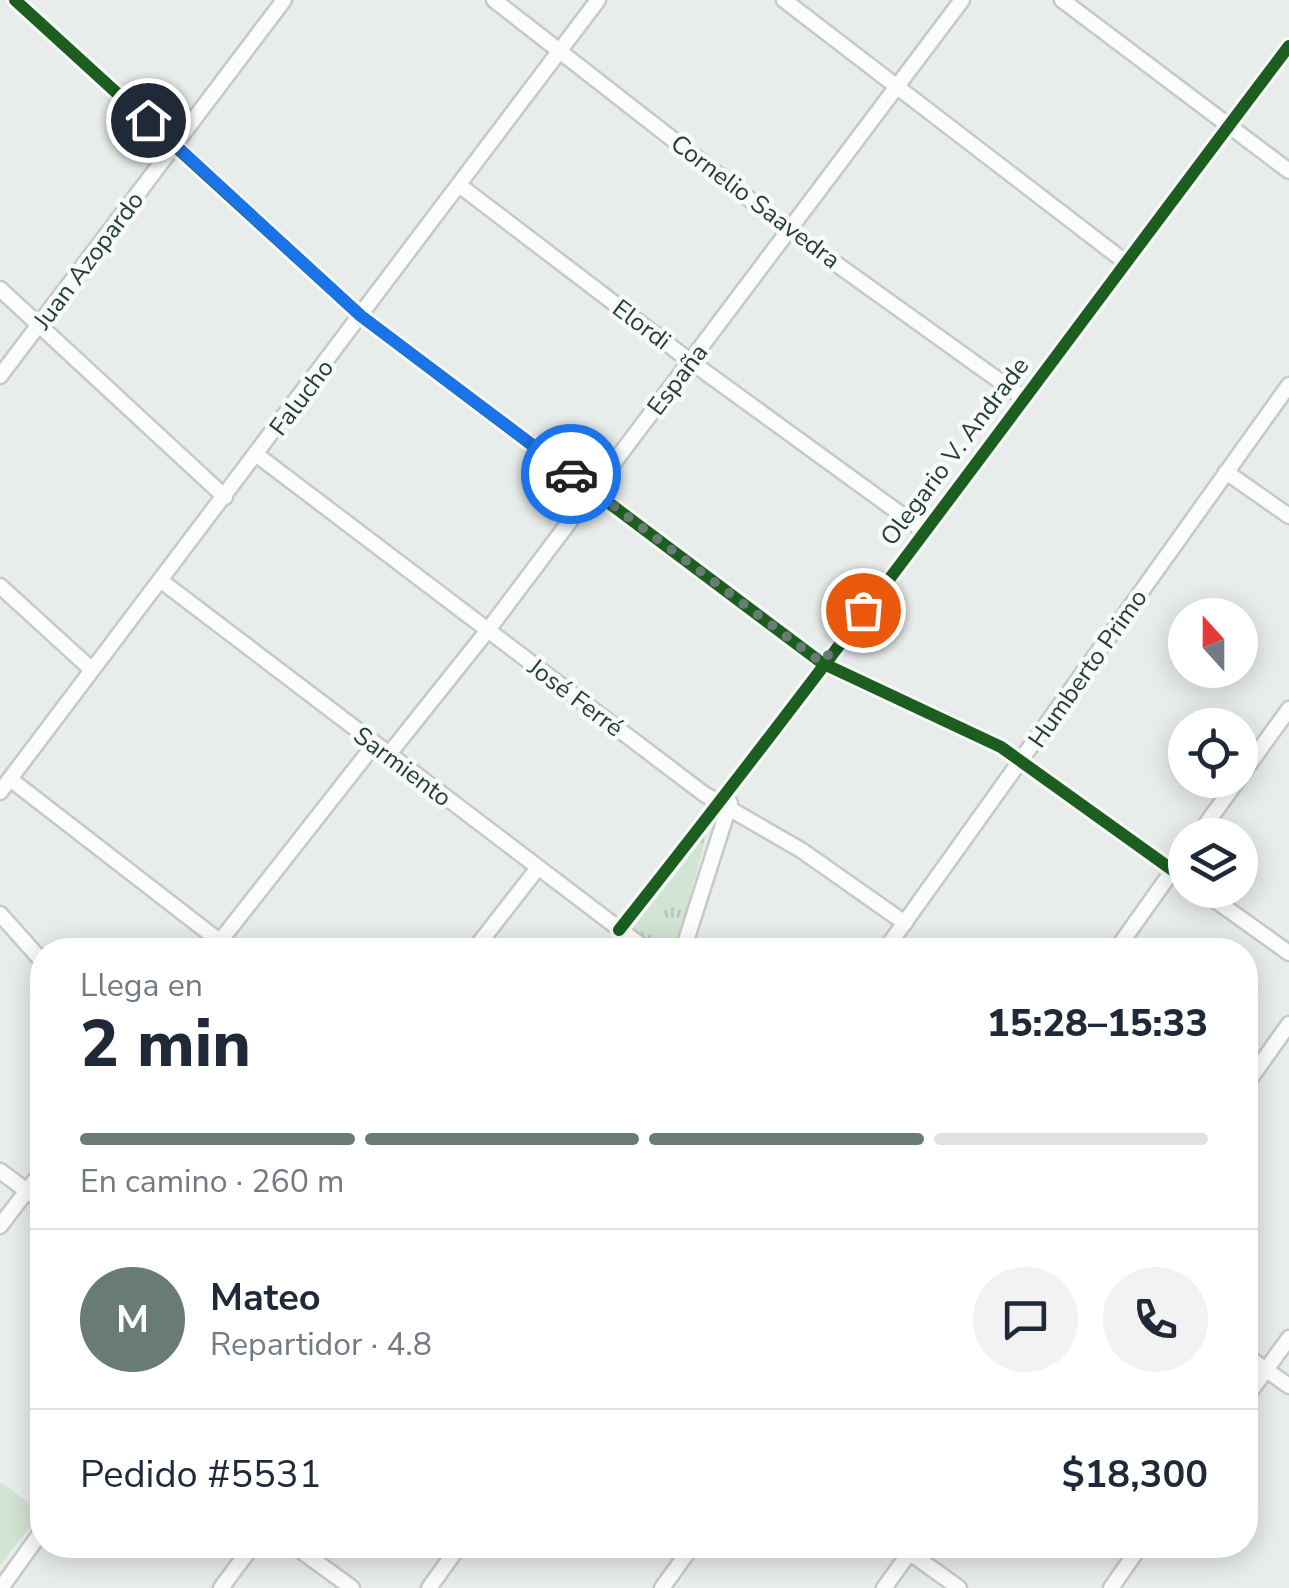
<!DOCTYPE html>
<html lang="es">
<head>
<meta charset="utf-8">
<style>
  :root { --surface:#fff; --page:#f2f2f3; --text:#1f2937; --muted:#747a83; --line:#e0e1e3; --accent:#697c73 }
  body { margin:0; font-family:"Nunito Sans",sans-serif; background:var(--page); color:var(--text); height:100vh; display:flex; flex-direction:column; font-size:38px; white-space:nowrap }
  * { box-sizing:border-box; margin:0 }
  p { font-size:32px; color:var(--muted) }
  .icon { flex:none; width:55px; height:55px; fill:none; stroke:currentColor; stroke-width:2; stroke-linecap:round; stroke-linejoin:round }
  .map { position:relative; flex:1; overflow:hidden }
  .side { position:absolute; left:30px; top:938px; width:1228px; height:620px; display:flex; flex-direction:column; background:var(--surface); border-radius:40px; box-shadow:0 5px 25px #0003 }
  .side>* { flex:none }
  .needle { width:65px; rotate:339deg }
  .tools { position:absolute; left:1168px; top:598px; display:grid; gap:20px }
  .tools a { display:grid; place-items:center; width:90px; height:90px; border-radius:50%; background:var(--surface); box-shadow:0 5px 25px #0003; font-size:50px }
  .pin { position:absolute; display:grid; place-items:center; width:85px; height:85px; color:#fff; margin:-42px; border:5px solid #fff; border-radius:50%; box-shadow:0 2px 10px #0007 }
  .courier { position:absolute; display:grid; place-items:center; width:100px; height:100px; margin:-50px; border:8px solid #1a73e8; border-radius:50%; background:#fff; color:#222; box-shadow:0 2px 12px #0007 }
  .overview em { font-style:normal; font-weight:800 }
  .overview div { display:flex; flex-direction:column-reverse }
  .overview { display:flex; align-items:center; justify-content:space-between; height:170px; padding:0 50px }
  h1 { font-size:65px; font-weight:800; line-height:75px }
  .bar { display:grid; grid-template-columns:repeat(4,1fr); gap:15px 10px; align-content:center; height:120px; padding:0 50px }
  .bar i { height:12px; border-radius:8px; background:var(--line) }
  .bar .current { background:var(--accent) }
  .bar p { grid-column:span 4 }
  .line { display:flex; align-items:center; gap:25px; padding:0 50px; border-top:2px solid var(--line) }
  .line div { flex:1 }
  .round { display:grid; place-items:center; flex:none; width:105px; height:105px; border-radius:52px; background:var(--page) }
  .map>svg:first-child { display:block }
  .green { fill:#d2e4d4 }
  .park { fill:url(#park-tufts) }
  .lines { fill:none; stroke-linecap:round; stroke-linejoin:round }
  .minor-casing { stroke:#c5c9c7; stroke-width:19 }
  .minor { stroke:#fcfcfc; stroke-width:14 }
  .cycleway-casing { stroke:#f7faf8; stroke-width:19 }
  .cycleway { stroke:#1b5e20; stroke-width:12 }
  .done { stroke:#697c73; stroke-width:10; stroke-dasharray:0 18 }
  .route { stroke:#1a73e8; stroke-width:12 }
  .labels { text-anchor:middle; stroke-width:9; stroke-linejoin:round; paint-order:stroke }
  .street-label { font-size:25px; fill:#254033; stroke:#f7faf8 }
</style>
</head>
<body>
<div class="map">
<svg width="1289" height="1588" viewBox="0 0 1289 1588">
  <defs>
    <pattern id="park-tufts" width="24" height="20" patternUnits="userSpaceOnUse" patternTransform="scale(2.5)"><rect width="24" height="20" fill="#d2e4d4"/><path d="M3 7l-1-3M5 7V3M7 7l1-3M15 17l-1-3M17 17v-4M19 17l1-3" fill="none" stroke="#b4c5b6"/></pattern>
  </defs>
  <rect width="100%" height="100%" fill="#e8ecea"/>
  <path class="green" d="M0,1482L42,1512L0,1565Z"/>
  <path class="park" d="M708,829L676,950H657L630,930Z"/>
  <g class="lines">
    <g class="minor-casing">
      <g id="minor">
        <path d="M15,0L361,316L593,491L822,663L1001,747L1185,879"/>
        <path d="M494,0L789,230L1022,397"/>
        <path d="M784,0L1124,261"/>
        <path d="M1062,0L1289,171"/>
        <path d="M459,185L690,361L924,531"/>
        <path d="M0,289L225,497"/>
        <path d="M0,376L284,0"/>
        <path d="M257,455L704,794L801,850L905,923"/>
        <path d="M1226,472L1289,516"/>
        <path d="M160,580L647,950"/>
        <path d="M0,586L91,669"/>
        <path d="M389,754L488,630L962,0"/>
        <path d="M1240,777L1289,709"/>
        <path d="M10,779L231,950"/>
        <path d="M0,792L598,0"/>
        <path d="M1198,835L1238,780"/>
        <path d="M1201,890L1289,953"/>
        <path d="M0,914L42,961"/>
        <path d="M619,930C849,640 1066,340 1289,46"/>
        <path d="M213,950L374,745"/>
        <path d="M474,950L537,869"/>
        <path d="M683,950L730,803"/>
        <path d="M885,950L1289,385"/>
        <path d="M1116,950L1185,853"/>
        <path d="M1245,1086L1289,1024"/>
        <path d="M0,1171L42,1202"/>
        <path d="M0,1226L42,1171"/>
        <path d="M1245,1355L1289,1386"/>
        <path d="M1245,1399L1289,1338"/>
        <path d="M293,1545L352,1588"/>
        <path d="M899,1545L959,1588"/>
        <path d="M1,1588L42,1531"/>
        <path d="M221,1588L253,1545"/>
        <path d="M429,1588L460,1545"/>
        <path d="M662,1588L693,1545"/>
        <path d="M884,1588L913,1548"/>
        <path d="M1111,1588L1141,1545"/>
      </g>
    </g>
    <use href="#minor" class="minor"/>
    <g class="cycleway-casing">
      <g id="cycleway">
        <path d="M15,0L361,316L593,491L822,663L1001,747L1185,879"/>
        <path d="M619,930C849,640 1066,340 1289,46"/>
      </g>
    </g>
    <use href="#cycleway" class="cycleway"/>
  </g>
  <g class="lines">
    <path class="done" d="M571,474L822,663L863,610"/>
    <path class="route" d="M148,120L361,316L571,474"/>
  </g>
  <g class="labels">
    <g class="street-label">
      <text transform="translate(756 201) rotate(37)" y="9">Cornelio Saavedra</text>
      <text transform="translate(88 260) rotate(-53)" y="9">Juan Azopardo</text>
      <text transform="translate(642 324) rotate(37)" y="9">Elordi</text>
      <text transform="translate(677 379) rotate(-53)" y="9">España</text>
      <text transform="translate(301 397) rotate(-53)" y="9">Falucho</text>
      <text transform="translate(954 451) rotate(-53)" y="9">Olegario V. Andrade</text>
      <text transform="translate(1087 668) rotate(-55)" y="9">Humberto Primo</text>
      <text transform="translate(576 697) rotate(37)" y="9">José Ferré</text>
      <text transform="translate(403 766) rotate(37)" y="9">Sarmiento</text>
    </g>
  </g>
</svg>
<div class="tools">
<a><svg class="needle" viewBox="-14 -14 28 28"><path d="M0-13l5 13h-10z" fill="#e53935"/><path d="M0 13l5-13h-10z" fill="#747a83"/></svg></a>
<a><svg class="icon" aria-label="locate" viewBox="0 0 24 24"><circle cx="12" cy="12" r="6"/><path d="M12 2v4M12 18v4M2 12h4M18 12h4"/></svg></a>
<a><svg class="icon" aria-label="layers" viewBox="0 0 24 24"><path d="M12 4l9 5-9 5-9-5zM3 14l9 5 9-5"/></svg></a>
</div>
<div class="pin" style="left:863px;top:610px;background:#ea580c"><svg class="icon" aria-label="bag" viewBox="0 0 24 24"><path d="M5 8h14l-1 12H6zM9 8a3 3 0 0 1 6 0"/></svg></div>
<div class="pin" style="left:148px;top:120px;background:#1f2937"><svg class="icon" aria-label="home" viewBox="0 0 24 24"><path d="M3 11l9-7 9 7M6 9v11h12V9"/></svg></div>
<div class="courier" style="left:571px;top:474px"><svg class="icon" aria-label="car" viewBox="0 0 24 24"><path d="M5 17H2v-5l4-1 3-4h7l3 4 3 1v5h-3M9 17h6M6 11h13"/><circle cx="7" cy="17" r="2"/><circle cx="17" cy="17" r="2"/></svg></div>
<section class="side">
<div class="overview"><div><h1>2 min</h1><p>Llega en</p></div><em>15:28–15:33</em></div>
<div class="bar"><i class="current"></i><i class="current"></i><i class="current"></i><i></i><p>En camino · 260 m</p></div>
<div class="line" style="height:180px"><b class="round" style="background:var(--accent);color:#fff">M</b><div><b>Mateo</b><p>Repartidor · 4.8</p></div><a class="round"><svg class="icon" aria-label="chat" viewBox="0 0 24 24"><path d="M4 5h16v11H9l-5 4z"/></svg></a><a class="round"><svg class="icon" aria-label="phone" viewBox="0 0 24 24"><path d="M5 4h4l2 5-3 2q2 4 5 5l2-3 5 2v4C11 20 4 13 5 4z"/></svg></a></div>
<div class="line" style="height:130px"><div>Pedido #5531</div><b>$18,300</b></div>
</section>
</div>
</body>
</html>
